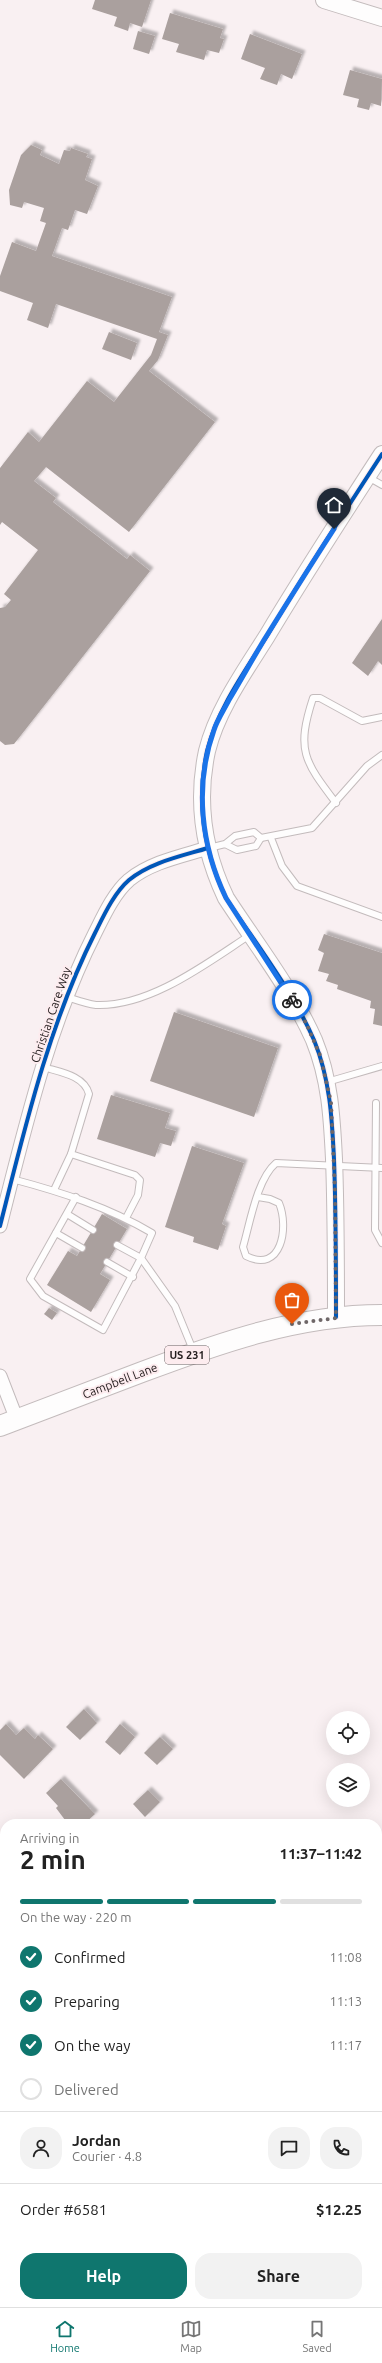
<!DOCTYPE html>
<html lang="en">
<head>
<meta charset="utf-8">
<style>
  :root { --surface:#fff; --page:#f2f2f2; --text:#222; --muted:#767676; --line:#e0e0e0; --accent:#0f766e }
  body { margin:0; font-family:Ubuntu,sans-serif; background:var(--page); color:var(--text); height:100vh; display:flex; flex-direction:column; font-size:15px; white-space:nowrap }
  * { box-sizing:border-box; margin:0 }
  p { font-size:13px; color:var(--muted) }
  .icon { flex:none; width:22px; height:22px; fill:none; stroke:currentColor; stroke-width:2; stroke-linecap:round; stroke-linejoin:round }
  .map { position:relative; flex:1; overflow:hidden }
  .panel { position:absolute; left:0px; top:1819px; width:382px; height:488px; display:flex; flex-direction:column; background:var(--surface); border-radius:16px 16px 0 0; box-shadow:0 4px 16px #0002 }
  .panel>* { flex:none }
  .buttons { position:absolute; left:326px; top:1711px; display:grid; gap:8px }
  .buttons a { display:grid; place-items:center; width:44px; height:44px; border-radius:50%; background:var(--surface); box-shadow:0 4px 16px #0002; font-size:20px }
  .pin { position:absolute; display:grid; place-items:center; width:34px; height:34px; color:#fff; margin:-41px -17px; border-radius:50% 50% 50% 0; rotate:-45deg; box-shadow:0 0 4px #0007 }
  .pin .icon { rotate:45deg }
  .courier { position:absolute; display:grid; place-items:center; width:40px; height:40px; margin:-20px; border:3px solid #1a73e8; border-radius:50%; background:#fff; color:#222; box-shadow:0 1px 5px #0007 }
  .head em { font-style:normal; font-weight:600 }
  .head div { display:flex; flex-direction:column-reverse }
  .head { display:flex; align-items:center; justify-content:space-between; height:68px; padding:0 20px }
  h1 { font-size:26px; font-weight:600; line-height:30px }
  .bar { display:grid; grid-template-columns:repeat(4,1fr); gap:6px 4px; align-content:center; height:48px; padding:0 20px }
  .bar i { height:5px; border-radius:3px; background:var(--line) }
  .bar .selected { background:var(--accent) }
  .bar p { grid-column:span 4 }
  .line { display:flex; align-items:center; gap:10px; padding:0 20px; border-top:1px solid var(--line) }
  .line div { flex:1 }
  .round { display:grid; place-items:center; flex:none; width:42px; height:42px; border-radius:16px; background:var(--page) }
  ol { padding:0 20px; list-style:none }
  li { display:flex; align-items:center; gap:12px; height:44px }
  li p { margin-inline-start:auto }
  li .icon { padding:4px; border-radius:50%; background:var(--accent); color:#fff; stroke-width:4 }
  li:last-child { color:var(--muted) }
  li i { width:22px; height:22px; border:2px solid var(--line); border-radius:50% }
  .primary-button { display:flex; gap:8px; margin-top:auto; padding:8px 20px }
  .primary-button a { flex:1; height:46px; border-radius:16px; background:var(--accent); color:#fff; font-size:16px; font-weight:600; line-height:46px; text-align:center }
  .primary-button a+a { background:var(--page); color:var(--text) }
  .tabs { display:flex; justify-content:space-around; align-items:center; height:56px; border-top:1px solid var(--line); background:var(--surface); font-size:11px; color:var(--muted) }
  .tabs a { display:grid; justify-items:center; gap:2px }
  .tabs .selected { color:var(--accent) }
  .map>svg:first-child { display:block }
  .building { fill:#aaa09e; filter:url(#shadow) }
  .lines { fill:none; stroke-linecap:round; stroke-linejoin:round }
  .service-casing { stroke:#c3bbbc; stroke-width:8 }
  .minor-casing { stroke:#c3bbbc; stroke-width:15 }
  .tertiary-casing { stroke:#c3bbbc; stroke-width:18 }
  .primary-casing { stroke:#c3bbbc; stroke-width:22 }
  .service { stroke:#fefdfd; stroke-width:6 }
  .minor { stroke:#fefdfd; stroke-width:13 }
  .tertiary { stroke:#fefdfd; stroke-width:16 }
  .primary { stroke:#fefdfd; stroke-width:20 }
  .cycleway-casing { stroke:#fdecef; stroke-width:6 }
  .cycleway { stroke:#0057b8; stroke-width:4 }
  .done { stroke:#6f6768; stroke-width:4; stroke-dasharray:0 7.2 }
  .route { stroke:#1a73e8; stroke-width:5 }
  .labels { text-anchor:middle; stroke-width:4; stroke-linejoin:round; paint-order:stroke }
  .shield { fill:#fdecef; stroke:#655b5d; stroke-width:1 }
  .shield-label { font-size:11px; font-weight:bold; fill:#241d1e }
  .street-label { font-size:12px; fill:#241d1e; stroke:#fdecef }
</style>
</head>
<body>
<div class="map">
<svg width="382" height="2307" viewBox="0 0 382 2307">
  <defs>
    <filter id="shadow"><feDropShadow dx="3.5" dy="-3.5" stdDeviation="1" flood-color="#0004"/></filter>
  </defs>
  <rect width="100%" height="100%" fill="#f9f0f2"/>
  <g class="building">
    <path d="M95,0H151L142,27L130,23L128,31L114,26L117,17L92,9Z"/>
    <path d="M170,13L223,29L220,38L224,39L219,53L207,50L204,60L176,52L179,44L162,39Z"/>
    <path d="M138,31L155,36L149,54L133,49Z"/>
    <path d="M250,34L302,54L292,79L281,74L277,85L260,79L265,68L241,59Z"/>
    <path d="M350,70L382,79L381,106L371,103L369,110L357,107L359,99L343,95Z"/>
    <path d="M31,145L42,150L40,155L59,164L64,150L70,151L71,148L88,154L86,157L92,159L85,180L98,186L87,214L75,210L68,230L62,228L52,256L172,297L159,332L168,335L158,360L149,371L215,422L129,532L46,467L34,481L56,498L53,502L127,559L130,555L150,571L14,744L5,745L0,741V608L5,607L11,600L4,594L38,550L2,522L0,525V468L28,432L39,442L87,381L114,402L151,355L157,339L56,304L48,328L27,320L33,303L0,291V276L12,242L36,251L46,223L40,221L44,208L24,202L22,208L10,205L9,190L21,155Z"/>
    <path d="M109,332L137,343L131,360L102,349Z"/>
    <path d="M382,619V665L378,661L368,676L352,663Z"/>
    <path d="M324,934L382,953V1026L373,1024L375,1009L370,1008L371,1001L337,989L338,985L326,981L329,974L318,971L324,953L318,950Z"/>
    <path d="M174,1012L278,1048L254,1117L150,1081Z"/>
    <path d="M111,1095L170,1113L165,1128L176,1131L171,1146L160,1143L155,1157L97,1139Z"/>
    <path d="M192,1146L244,1163L222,1224L226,1226L218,1250L193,1242L194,1237L165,1227Z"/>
    <path d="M102,1214L127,1229L100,1274L110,1280L91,1312L47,1285L68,1251L77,1256Z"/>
    <path d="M49,1308L57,1313L52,1320L44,1314Z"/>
    <path d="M84,1709L97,1723L80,1740L66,1727Z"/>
    <path d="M6,1724L16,1735L24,1728L35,1739L38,1735L53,1749L24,1779L0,1755V1730Z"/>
    <path d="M120,1724L135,1737L120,1755L105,1742Z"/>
    <path d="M160,1737L173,1749L157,1765L144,1753Z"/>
    <path d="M61,1779L95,1814L84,1824H75L73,1821L68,1824L56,1808L58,1806L46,1793Z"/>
    <path d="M148,1790L160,1802L145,1817L133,1804Z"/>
    <path d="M382,1949V1971L377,1973V1951Z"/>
    <path d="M382,2113V2130L377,2125V2118Z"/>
  </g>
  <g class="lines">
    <g class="service-casing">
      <g id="service">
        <path d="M368,477L382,485"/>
        <path d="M336,803C304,761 296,750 313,698H320L362,721L382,717"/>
        <path d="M261,838L312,828L367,766L382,755"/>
        <path d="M271,838L282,866L297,886L382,917"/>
        <path d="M209,848L225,844L235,836L254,832L261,838L256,846L237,850L225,844"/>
        <path d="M67,997C76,1000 87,1004 96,1005C150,1007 207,963 250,935"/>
        <path d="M43,1067C59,1072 84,1075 89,1094L71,1154L135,1175L140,1180L138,1195L126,1218"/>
        <path d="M327,1082L382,1066"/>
        <path d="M376,1103L375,1230L382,1243"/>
        <path d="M12,1179C61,1192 108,1207 152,1233L141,1258L175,1306L193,1350"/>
        <path d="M54,1190L71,1154"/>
        <path d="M76,1197L30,1279L43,1296L103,1330L141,1258L117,1245"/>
        <path d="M258,1197L270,1199L279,1203C289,1227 282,1274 246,1256L243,1247C250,1223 257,1179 276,1163L382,1168"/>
        <path d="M67,1214L93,1230"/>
        <path d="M56,1233L82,1248"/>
        <path d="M107,1262L133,1277"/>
      </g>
    </g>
    <g class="minor-casing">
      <g id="minor">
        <path d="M0,1226C25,1127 49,1024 95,933C104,915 114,893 129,880C151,862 182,856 208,848"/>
        <path d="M0,1376L17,1420"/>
        <path d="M0,2035L5,2030"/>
        <path d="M377,2045L382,2042"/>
      </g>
    </g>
    <g class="tertiary-casing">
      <g id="tertiary">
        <path d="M324,0L382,18"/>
        <path d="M336,1317C336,1265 336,1212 334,1159C332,1118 330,1079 314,1040C292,990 256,944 226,898C204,852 196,802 207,751C217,710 245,671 267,636C304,574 343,514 382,454"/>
        <path d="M0,1880L5,1885"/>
        <path d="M377,2254L382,2259"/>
      </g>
    </g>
    <g class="primary-casing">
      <path id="primary" d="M0,1426C47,1408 94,1390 142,1372C219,1343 298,1315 382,1315"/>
    </g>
    <use href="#service" class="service"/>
    <use href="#minor" class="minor"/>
    <use href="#tertiary" class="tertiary"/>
    <use href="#primary" class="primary"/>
    <g class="cycleway-casing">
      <g id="cycleway">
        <path d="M0,1226C25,1127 49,1024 95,933C104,915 114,893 129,880C151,862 182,856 208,848"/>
        <path d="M336,1317C336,1265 336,1212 334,1159C332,1118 330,1079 314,1040C292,990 256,944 226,898C204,852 196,802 207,751C217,710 245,671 267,636C304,574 343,514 382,454"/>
      </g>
    </g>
    <use href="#cycleway" class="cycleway"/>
  </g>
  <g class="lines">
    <path class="done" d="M292,1324L336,1318L335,1191L331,1102L320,1055L306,1023L292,1000"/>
    <path class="route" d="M292,1000L226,898C201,846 194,786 214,730C217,720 224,710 229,700C241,680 252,660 264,640C287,603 310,566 334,529"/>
  </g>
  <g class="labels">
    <rect class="shield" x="165" y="1346" width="44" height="18" rx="3"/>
    <g class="shield-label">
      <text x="187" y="1359">US 231</text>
    </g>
    <g class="street-label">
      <text transform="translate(51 1015) rotate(-71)" y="4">Christian Care Way</text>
      <text transform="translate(120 1381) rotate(-21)" y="4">Campbell Lane</text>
    </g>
  </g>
</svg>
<div class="buttons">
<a><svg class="icon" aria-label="locate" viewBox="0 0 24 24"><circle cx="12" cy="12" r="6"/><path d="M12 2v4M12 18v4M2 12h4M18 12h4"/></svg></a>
<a><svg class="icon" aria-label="layers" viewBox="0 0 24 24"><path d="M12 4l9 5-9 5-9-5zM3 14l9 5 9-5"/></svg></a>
</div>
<div class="pin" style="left:292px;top:1324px;background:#ea580c"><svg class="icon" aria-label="bag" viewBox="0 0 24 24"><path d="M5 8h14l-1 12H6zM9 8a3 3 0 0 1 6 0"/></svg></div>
<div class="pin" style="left:334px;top:529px;background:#1f2937"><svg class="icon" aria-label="home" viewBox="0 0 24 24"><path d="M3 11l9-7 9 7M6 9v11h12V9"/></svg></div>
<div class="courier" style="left:292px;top:1000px"><svg class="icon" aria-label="bike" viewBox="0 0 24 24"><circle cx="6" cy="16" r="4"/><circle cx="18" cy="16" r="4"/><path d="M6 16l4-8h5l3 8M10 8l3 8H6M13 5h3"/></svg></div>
<section class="panel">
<div class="head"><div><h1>2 min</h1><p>Arriving in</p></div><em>11:37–11:42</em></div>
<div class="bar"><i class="selected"></i><i class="selected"></i><i class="selected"></i><i></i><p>On the way · 220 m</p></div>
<ol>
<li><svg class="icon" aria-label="check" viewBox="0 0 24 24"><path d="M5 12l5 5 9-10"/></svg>Confirmed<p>11:08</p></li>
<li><svg class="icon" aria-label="check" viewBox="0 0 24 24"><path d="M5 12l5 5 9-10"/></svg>Preparing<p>11:13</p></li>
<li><svg class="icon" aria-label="check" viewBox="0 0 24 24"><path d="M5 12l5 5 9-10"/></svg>On the way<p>11:17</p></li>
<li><i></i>Delivered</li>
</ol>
<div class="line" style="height:72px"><a class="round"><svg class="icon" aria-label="person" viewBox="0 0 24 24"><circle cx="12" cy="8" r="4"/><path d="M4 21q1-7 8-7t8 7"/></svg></a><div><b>Jordan</b><p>Courier · 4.8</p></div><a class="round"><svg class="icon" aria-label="chat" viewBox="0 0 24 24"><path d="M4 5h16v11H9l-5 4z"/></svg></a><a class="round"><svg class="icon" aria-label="phone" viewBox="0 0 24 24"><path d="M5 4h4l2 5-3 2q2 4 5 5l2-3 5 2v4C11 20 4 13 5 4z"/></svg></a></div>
<div class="line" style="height:52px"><div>Order #6581</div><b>$12.25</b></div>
<div class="primary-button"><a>Help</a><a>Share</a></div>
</section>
</div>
<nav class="tabs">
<a class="selected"><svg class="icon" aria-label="home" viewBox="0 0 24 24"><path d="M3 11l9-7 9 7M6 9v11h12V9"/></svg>Home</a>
<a><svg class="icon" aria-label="map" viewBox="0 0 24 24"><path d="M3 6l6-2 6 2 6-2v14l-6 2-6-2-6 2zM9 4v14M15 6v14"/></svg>Map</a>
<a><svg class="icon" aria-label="saved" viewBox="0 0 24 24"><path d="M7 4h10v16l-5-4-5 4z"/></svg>Saved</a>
</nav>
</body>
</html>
